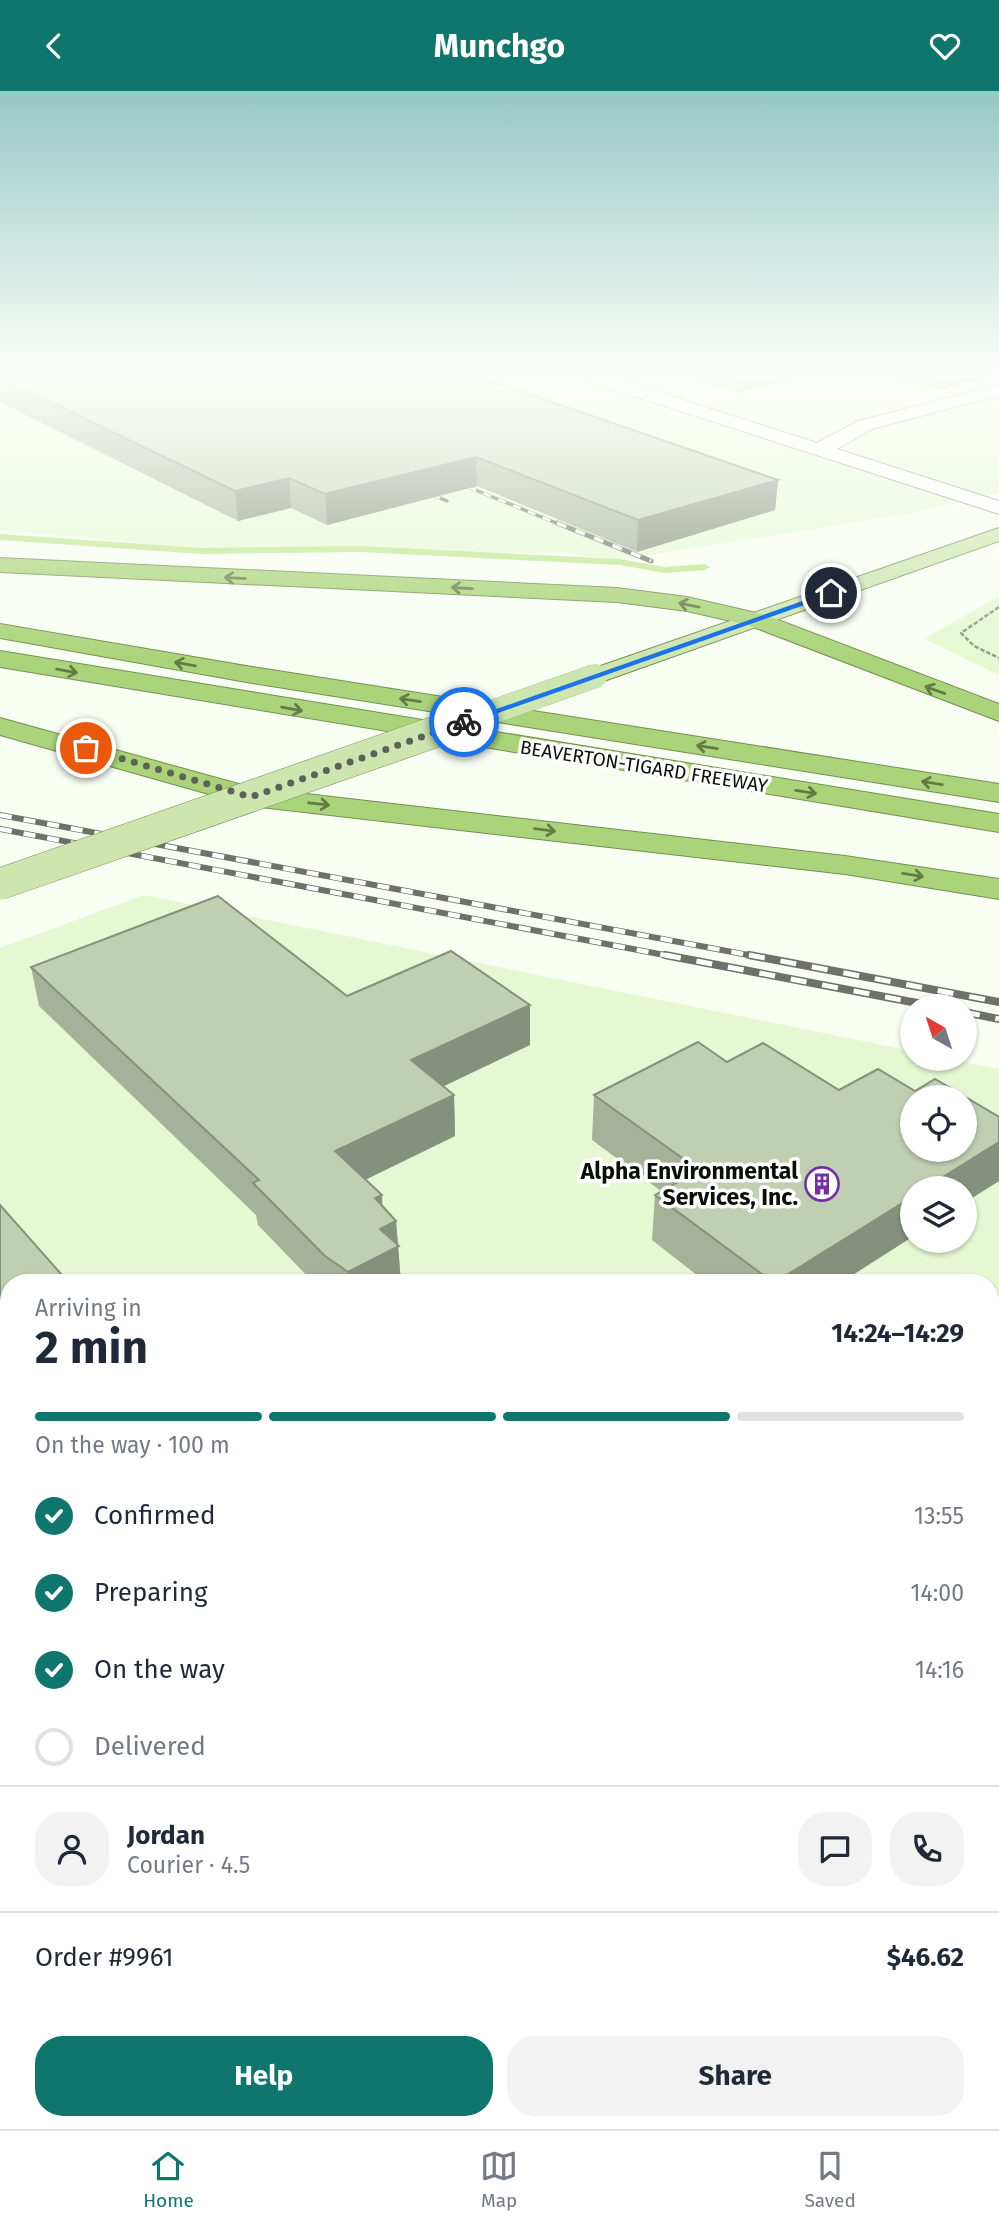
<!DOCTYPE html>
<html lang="en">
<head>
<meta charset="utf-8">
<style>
  :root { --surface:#fff; --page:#f2f2f3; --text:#1f2937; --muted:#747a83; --line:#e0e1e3; --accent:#0f766e }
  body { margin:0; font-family:"Fira Sans",sans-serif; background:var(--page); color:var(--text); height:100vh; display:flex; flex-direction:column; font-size:26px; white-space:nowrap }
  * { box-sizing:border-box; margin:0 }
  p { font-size:23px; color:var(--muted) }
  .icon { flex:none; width:38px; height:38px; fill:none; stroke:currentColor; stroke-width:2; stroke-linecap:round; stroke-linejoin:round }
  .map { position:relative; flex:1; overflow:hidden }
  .side { position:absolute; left:0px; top:1183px; width:999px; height:856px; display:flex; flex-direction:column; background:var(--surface); border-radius:28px 28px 0 0; box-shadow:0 2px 5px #0004 }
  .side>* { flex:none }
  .needle { width:46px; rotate:321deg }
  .buttons { position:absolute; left:900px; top:903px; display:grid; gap:14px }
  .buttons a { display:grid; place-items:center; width:77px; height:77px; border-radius:50%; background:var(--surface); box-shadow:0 2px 5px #0004; font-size:35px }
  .pin { position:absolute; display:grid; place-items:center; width:60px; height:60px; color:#fff; margin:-30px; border:4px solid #fff; border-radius:50%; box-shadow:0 2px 7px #0007 }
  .courier { position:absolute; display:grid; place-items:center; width:70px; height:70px; margin:-35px; border:5px solid #1a73e8; border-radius:50%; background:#fff; color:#222; box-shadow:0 2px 9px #0007 }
  .overview em { font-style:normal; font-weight:700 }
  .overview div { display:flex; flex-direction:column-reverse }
  .overview { display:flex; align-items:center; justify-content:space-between; height:119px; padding:0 35px }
  h1 { font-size:46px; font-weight:700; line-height:52px }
  .bar { display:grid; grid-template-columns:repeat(4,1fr); gap:10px 7px; align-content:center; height:84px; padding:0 35px }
  .bar i { height:9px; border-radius:5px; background:var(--line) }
  .bar .current { background:var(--accent) }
  .bar p { grid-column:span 4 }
  .line { display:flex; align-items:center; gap:18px; padding:0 35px; border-top:2px solid var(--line) }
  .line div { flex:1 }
  .round { display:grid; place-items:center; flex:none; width:74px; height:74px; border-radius:28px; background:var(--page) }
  ol { padding:0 35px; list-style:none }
  li { display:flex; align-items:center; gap:21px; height:77px }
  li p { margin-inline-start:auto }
  li .icon { padding:7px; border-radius:50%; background:var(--accent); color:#fff; stroke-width:4 }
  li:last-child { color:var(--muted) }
  li i { width:38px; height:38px; border:4px solid var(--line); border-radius:50% }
  .button { display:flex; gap:14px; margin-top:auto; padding:14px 35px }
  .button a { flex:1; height:80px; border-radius:28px; background:var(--accent); color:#fff; font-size:28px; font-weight:700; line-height:80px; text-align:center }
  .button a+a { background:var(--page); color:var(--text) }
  header { display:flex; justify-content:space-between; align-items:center; height:91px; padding:0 35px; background:var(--accent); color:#fff; font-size:32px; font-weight:700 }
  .tab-bar { display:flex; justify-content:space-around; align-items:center; height:98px; border-top:2px solid var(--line); background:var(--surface); font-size:19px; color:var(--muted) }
  .tab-bar a { display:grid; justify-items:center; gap:4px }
  .tab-bar .current { color:var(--accent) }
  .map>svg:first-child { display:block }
  .built { fill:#e6f8d3; fill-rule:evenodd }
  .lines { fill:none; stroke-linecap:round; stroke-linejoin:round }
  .stream { fill:#bde78d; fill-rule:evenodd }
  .minor-casing { stroke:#849176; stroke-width:2 }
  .major-casing { stroke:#738f52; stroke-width:2 }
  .highway-casing { stroke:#738f52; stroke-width:2 }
  .path { stroke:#93998e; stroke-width:2.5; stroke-dasharray:4.5 2; stroke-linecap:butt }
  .minor { fill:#fff; fill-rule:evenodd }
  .major { fill:#cde5af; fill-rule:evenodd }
  .highway { fill:#abd47a; fill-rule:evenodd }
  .rail-far3-casing { stroke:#6d7268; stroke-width:3.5 }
  .rail-far2-casing { stroke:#6d7268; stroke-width:5 }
  .rail-far1-casing { stroke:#6d7268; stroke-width:6 }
  .rail-casing { stroke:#6d7268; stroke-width:8 }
  .rail-far3 { stroke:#fff; stroke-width:2.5; stroke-dasharray:8; stroke-linecap:butt }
  .rail-far2 { stroke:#fff; stroke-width:3.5; stroke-dasharray:10; stroke-linecap:butt }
  .rail-far1 { stroke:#fff; stroke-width:4.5; stroke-dasharray:12; stroke-linecap:butt }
  .rail { stroke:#fff; stroke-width:5; stroke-dasharray:16; stroke-linecap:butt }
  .major-bridge-far1-casing { stroke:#738f52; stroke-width:24; stroke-linecap:butt }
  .major-bridge-casing { stroke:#738f52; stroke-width:32; stroke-linecap:butt }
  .major-bridge-far1 { stroke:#cde5af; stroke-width:24 }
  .major-bridge { stroke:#cde5af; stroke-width:31 }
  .wall { fill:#a5b299 }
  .shaded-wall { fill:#86917d }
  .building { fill:#c0cfb2; stroke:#86917d; stroke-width:2; fill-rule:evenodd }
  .oneway { stroke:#637c46 }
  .route { fill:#1a73e8 }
  .done { stroke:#5e6359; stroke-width:7; stroke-dasharray:0 12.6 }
  .labels { text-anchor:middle; stroke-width:7; stroke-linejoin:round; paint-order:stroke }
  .far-street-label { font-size:19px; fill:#0b1007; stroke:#fff }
  .poi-label { font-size:23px; font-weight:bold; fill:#0b1007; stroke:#fff; text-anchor:end }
</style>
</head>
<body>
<header><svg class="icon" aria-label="back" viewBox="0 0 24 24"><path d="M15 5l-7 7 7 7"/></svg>Munchgo<svg class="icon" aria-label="heart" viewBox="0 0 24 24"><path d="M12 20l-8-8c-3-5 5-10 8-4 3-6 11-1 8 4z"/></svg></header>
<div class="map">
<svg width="999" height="2038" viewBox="0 0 999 2038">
  <rect width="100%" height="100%" fill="#f8fef2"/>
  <g class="built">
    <path d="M0,281H999V402L900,424L620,469L560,462L218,459L0,439Z"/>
    <path d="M999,505V584L924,548Z"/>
    <path d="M144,804L912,960V968H949L999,978V2038H0V857ZM912,1006H964V1059H912ZM912,1097H964V1150H912ZM9,1192H990V2030H9Z"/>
  </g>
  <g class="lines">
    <path class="stream" d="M0,443L202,457L360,455L620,468L664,476L705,473L710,476L705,479L664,482L620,474L360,461L202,463L0,449Z"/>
    <g class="minor-casing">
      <path id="minor" d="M570,281H596L817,352L858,330L999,294V304L872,338L837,358L999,410V423L572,285Z"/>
    </g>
    <g class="major-casing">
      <path id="major" d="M999,437V450L604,590H586L582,585L586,580Z"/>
    </g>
    <g class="highway-casing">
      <g id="highway">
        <path d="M0,467L617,497L687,506L765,524L999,613V630L748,534L687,520L617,511L0,481Z"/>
        <path d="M0,533L252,576L999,693V711L252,592L0,547Z"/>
        <path d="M0,560L999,723V741L0,576Z"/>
        <path d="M0,627L253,697L845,765L999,788V808L845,783L251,715L0,644Z"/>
      </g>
    </g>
    <path class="path" d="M999,516L961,542L974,555L999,567"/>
    <use href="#minor" class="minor"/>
    <use href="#major" class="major"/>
    <use href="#highway" class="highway"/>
    <g class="rail-far3-casing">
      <g id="rail-far3">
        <path d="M454,390L561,434"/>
        <path d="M418,398L447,410"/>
      </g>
    </g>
    <g class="rail-far2-casing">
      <path id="rail-far2" d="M557,432L651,470"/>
    </g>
    <g class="rail-far1-casing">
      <g id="rail-far1">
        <path d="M0,724L759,866"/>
        <path d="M0,738L675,866"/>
      </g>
    </g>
    <g class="rail-casing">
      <g id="rail">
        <path d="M665,864L933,915"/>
        <path d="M749,864L999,911"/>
        <path d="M964,921L999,928"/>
      </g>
    </g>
    <use href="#rail-far3" class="rail-far3"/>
    <use href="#rail-far2" class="rail-far2"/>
    <use href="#rail-far1" class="rail-far1"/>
    <use href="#rail" class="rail"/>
    <g class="major-bridge-far1-casing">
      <path id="major-bridge-far1" d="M481,625L595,585"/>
    </g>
    <g class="major-bridge-casing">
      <path id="major-bridge" d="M0,793L486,623"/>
    </g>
    <use href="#major-bridge-far1" class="major-bridge-far1"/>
    <use href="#major-bridge" class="major-bridge"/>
  </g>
  <g class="wall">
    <path d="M0,281L778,389L775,419L637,461L477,395L327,434L291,417L238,430L0,311Z"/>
    <path d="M671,281H819L737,302Z"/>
    <path d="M874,281H999L940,299Z"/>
    <path d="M31,876L347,905L530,954L443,995L454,1004L455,1045L365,1089L382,1115L396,1130L401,1192H314L258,1134L256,1124L39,915Z"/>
    <path d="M727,971L839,999L915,1000L999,1026V1090L964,1112V1097H912V1146L840,1192H707L652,1149L655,1104L661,1100L592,1049L594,1004Z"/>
    <path d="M0,1114L9,1192V1755L0,1741Z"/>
  </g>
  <g class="shaded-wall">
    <path d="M738,281H819L737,302Z"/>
    <path d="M942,281H999V283L940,299Z"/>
    <path d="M476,366L477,395L327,434L325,403Z"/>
    <path d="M289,387L291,417L238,430L235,400Z"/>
    <path d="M778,389L775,419L637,461L638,429Z"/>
    <path d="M530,914V954L413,1010L411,969Z"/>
    <path d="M454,1004L455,1045L338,1102L335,1060Z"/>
    <path d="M999,1051V1090L964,1112V1097H925Z"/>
    <path d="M382,1104L383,1136L396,1130L401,1192H348V1181L375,1107Z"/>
    <path d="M912,1106V1146L840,1192H774Z"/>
  </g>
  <g class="building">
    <path d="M0,281H465L778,389L638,429L476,366L325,403L289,387L235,400L0,287Z"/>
    <path d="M218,805L347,905L451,860L530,914L411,969L454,1004L335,1060L382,1104L375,1107L396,1130L380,1138L399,1155L348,1181L325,1165L253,1092L259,1089L31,876Z"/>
    <path d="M698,951L727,971L763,952L839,999L878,978L915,1000L935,988L999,1026V1051L925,1097H912V1106L774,1192L655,1104L699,1079L594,1004ZM912,1006H964V1059H912Z"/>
    <path d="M0,1114L69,1192H9V1737L0,1723Z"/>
  </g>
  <defs><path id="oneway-shaft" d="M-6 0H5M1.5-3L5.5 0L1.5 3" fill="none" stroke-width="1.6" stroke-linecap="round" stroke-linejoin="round" transform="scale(1.75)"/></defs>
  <g class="oneway">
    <use href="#oneway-shaft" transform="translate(235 487) rotate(-177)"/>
    <use href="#oneway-shaft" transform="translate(462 497) rotate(-177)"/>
    <use href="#oneway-shaft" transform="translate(689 514) rotate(-169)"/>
    <use href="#oneway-shaft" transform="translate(185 573) rotate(-170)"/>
    <use href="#oneway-shaft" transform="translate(67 580) rotate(10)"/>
    <use href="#oneway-shaft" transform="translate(935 599) rotate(-160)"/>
    <use href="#oneway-shaft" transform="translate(410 609) rotate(-171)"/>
    <use href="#oneway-shaft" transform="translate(292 618) rotate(10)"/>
    <use href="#oneway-shaft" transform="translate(707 656) rotate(-171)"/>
    <use href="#oneway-shaft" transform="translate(932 692) rotate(-171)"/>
    <use href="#oneway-shaft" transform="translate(806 701) rotate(9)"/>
    <use href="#oneway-shaft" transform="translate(319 713) rotate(6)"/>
    <use href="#oneway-shaft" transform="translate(545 739) rotate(7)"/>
    <use href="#oneway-shaft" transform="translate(913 784) rotate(9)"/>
  </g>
  <linearGradient id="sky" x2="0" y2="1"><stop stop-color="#97c8c4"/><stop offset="0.5" stop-color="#fcfff9"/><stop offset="1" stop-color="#fcfff9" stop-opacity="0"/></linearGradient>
  <rect width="999" height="567" fill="url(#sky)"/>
  <path class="route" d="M831,500L833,504L467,633L460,631Z"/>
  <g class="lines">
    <path class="done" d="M86,657L251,706L464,631"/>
  </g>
  <defs>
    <g id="building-ring" transform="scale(1.75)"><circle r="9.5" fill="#fff" stroke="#7630a3" stroke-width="1.5"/><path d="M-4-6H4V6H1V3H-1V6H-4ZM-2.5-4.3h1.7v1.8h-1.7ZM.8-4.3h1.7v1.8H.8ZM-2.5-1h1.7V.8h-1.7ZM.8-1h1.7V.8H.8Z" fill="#7630a3"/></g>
  </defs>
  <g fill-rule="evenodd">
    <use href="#building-ring" x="822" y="1093"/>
  </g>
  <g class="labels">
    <g class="far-street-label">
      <text transform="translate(644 675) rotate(9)" y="7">BEAVERTON-TIGARD FREEWAY</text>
    </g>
    <g class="poi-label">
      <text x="798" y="1088">Alpha Environmental<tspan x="798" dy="26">Services, Inc.</tspan></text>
    </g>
  </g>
</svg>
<div class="buttons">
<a><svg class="needle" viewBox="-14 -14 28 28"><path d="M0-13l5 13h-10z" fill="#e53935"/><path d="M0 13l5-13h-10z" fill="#747a83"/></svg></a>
<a><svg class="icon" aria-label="locate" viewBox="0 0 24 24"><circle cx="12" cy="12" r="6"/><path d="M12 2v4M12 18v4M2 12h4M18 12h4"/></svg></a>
<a><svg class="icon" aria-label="layers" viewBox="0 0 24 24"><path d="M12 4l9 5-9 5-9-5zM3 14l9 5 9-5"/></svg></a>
</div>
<div class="pin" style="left:86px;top:657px;background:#ea580c"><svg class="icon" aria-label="bag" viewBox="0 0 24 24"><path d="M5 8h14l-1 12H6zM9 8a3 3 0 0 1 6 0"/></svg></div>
<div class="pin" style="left:831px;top:502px;background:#1f2937"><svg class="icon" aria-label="home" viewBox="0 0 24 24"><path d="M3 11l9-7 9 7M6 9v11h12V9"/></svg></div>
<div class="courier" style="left:464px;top:631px"><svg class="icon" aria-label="bike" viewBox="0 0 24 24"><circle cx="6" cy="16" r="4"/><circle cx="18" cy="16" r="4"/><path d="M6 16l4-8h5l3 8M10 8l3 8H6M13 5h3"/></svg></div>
<section class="side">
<div class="overview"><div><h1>2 min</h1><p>Arriving in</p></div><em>14:24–14:29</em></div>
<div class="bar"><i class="current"></i><i class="current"></i><i class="current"></i><i></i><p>On the way · 100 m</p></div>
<ol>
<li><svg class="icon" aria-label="check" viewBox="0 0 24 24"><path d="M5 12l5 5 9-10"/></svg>Confirmed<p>13:55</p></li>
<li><svg class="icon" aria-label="check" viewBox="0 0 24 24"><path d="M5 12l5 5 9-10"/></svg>Preparing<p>14:00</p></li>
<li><svg class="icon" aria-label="check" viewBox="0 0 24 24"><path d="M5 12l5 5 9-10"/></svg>On the way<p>14:16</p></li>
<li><i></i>Delivered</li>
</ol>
<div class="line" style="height:126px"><a class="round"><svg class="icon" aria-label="person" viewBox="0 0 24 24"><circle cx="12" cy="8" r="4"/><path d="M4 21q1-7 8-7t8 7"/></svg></a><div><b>Jordan</b><p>Courier · 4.5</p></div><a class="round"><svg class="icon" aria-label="chat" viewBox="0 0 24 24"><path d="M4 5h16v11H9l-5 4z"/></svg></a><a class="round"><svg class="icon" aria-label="phone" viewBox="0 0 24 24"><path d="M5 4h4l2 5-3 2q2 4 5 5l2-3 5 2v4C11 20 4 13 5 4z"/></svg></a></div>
<div class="line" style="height:91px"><div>Order #9961</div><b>$46.62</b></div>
<div class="button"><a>Help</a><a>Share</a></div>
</section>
</div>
<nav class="tab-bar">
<a class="current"><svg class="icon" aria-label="home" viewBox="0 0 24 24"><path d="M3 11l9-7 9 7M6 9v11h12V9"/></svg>Home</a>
<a><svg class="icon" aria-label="map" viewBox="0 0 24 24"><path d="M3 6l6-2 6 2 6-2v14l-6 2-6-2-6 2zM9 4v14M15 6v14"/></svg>Map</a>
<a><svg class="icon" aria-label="saved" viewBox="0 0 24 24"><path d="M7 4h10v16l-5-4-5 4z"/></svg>Saved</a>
</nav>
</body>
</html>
